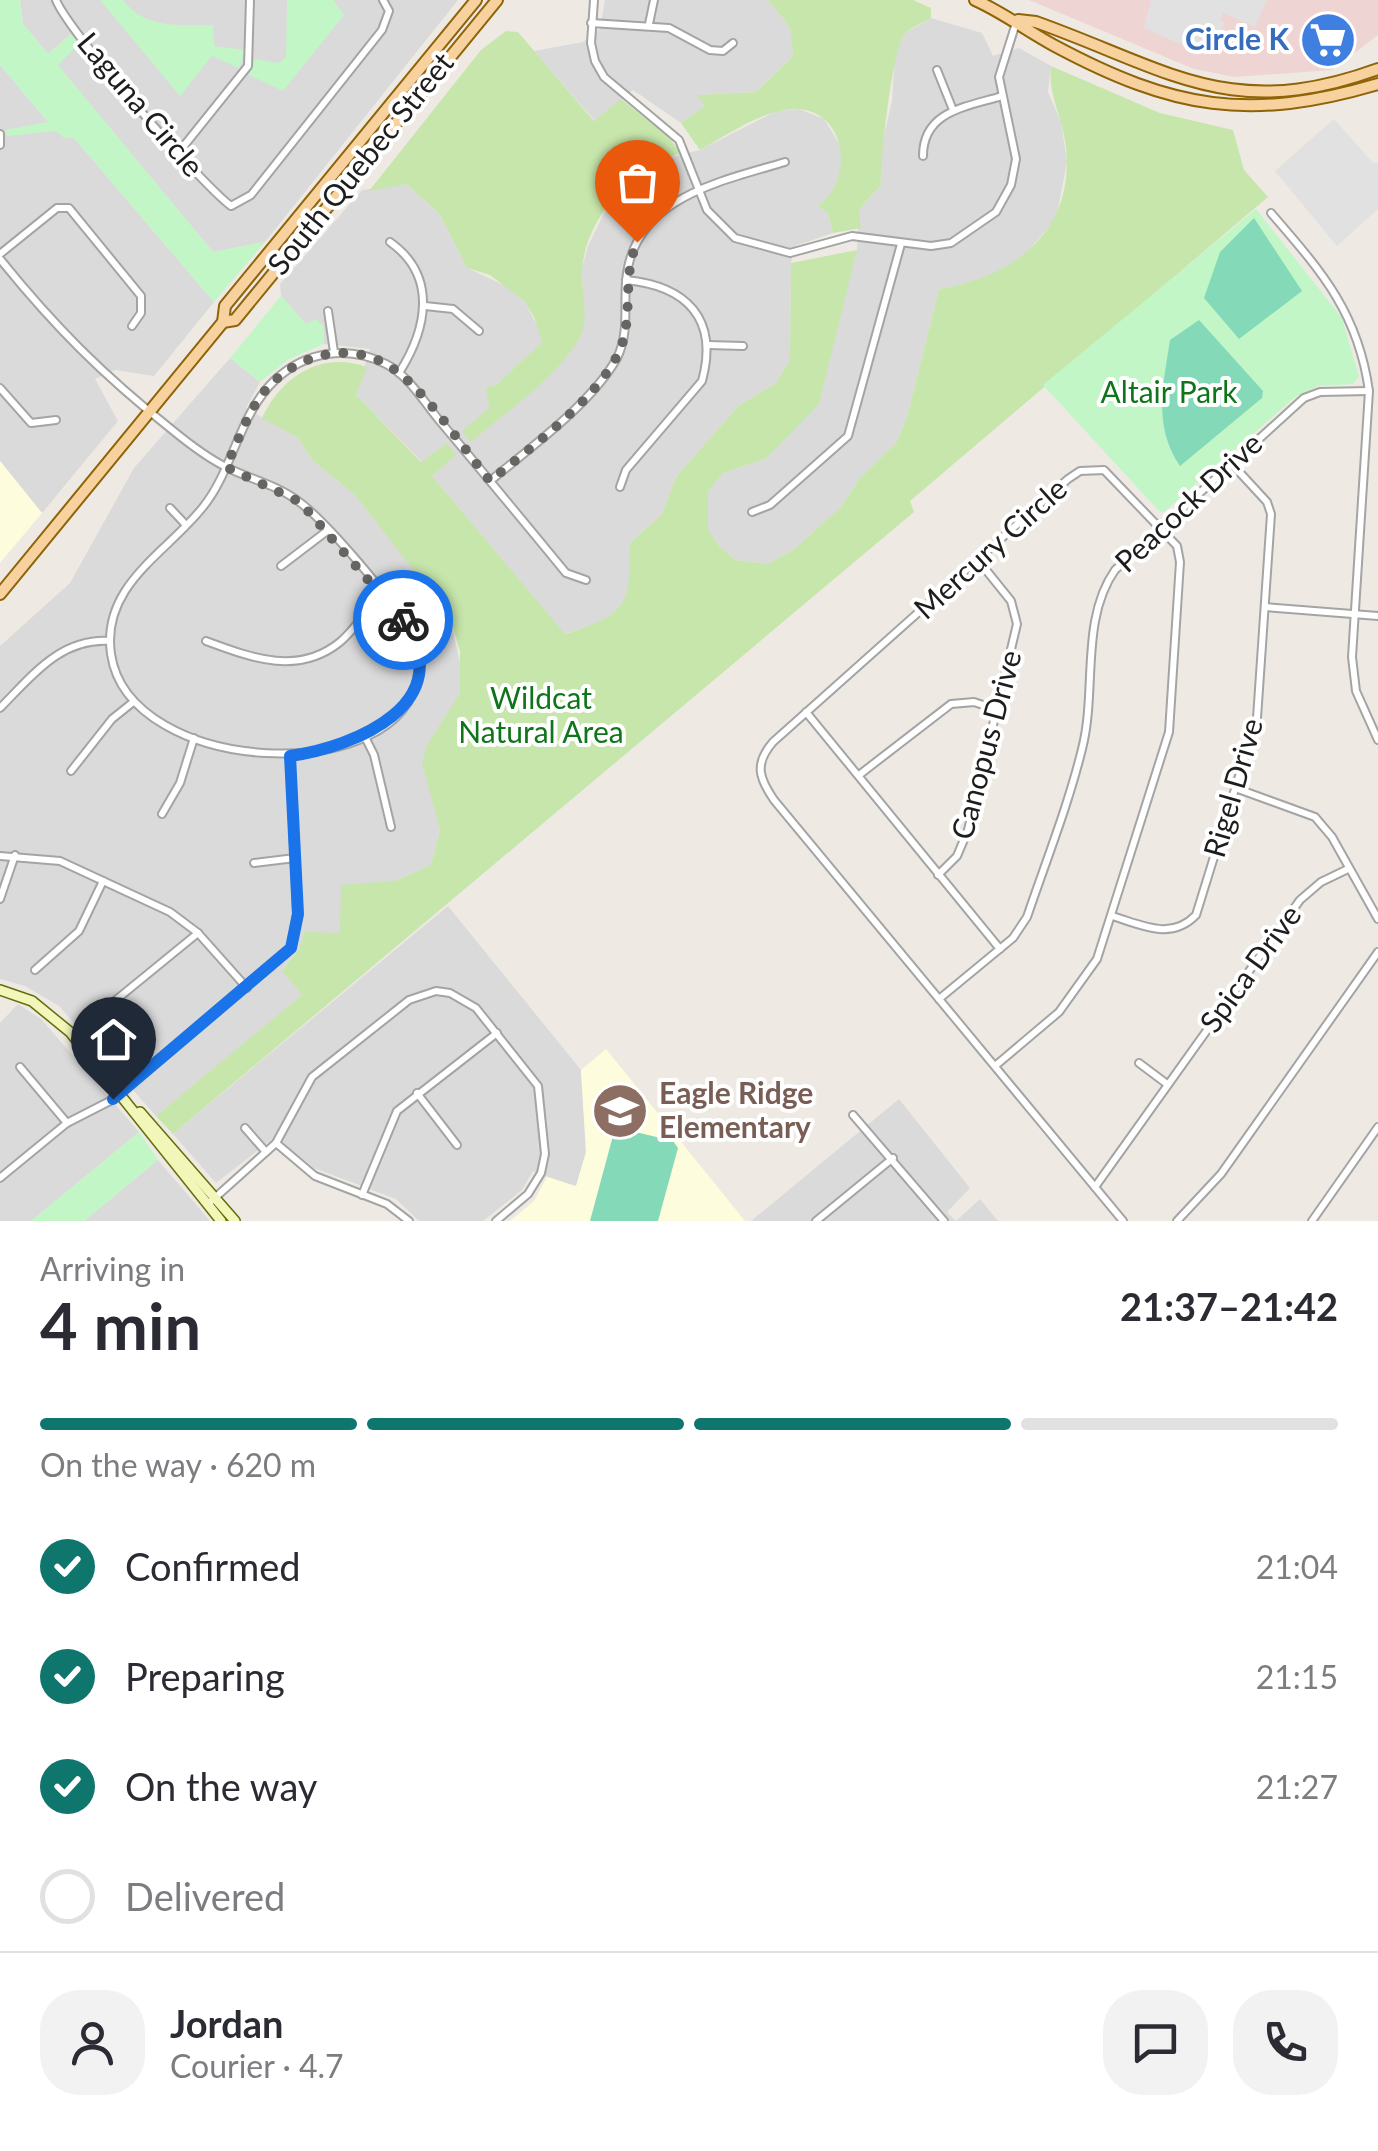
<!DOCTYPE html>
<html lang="en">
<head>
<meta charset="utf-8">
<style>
  :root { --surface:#fff; --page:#f2f2f3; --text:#2b2b33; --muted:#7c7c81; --line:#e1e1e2; --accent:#0f766e }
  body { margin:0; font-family:Lato,sans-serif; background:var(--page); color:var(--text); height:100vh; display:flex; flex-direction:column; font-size:38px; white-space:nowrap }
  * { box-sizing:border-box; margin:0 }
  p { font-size:32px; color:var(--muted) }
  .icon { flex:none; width:55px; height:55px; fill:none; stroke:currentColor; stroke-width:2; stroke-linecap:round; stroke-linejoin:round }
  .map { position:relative; height:1221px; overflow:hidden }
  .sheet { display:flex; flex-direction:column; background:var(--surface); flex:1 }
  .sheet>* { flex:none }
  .pin { position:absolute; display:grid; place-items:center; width:85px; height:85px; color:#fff; margin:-102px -42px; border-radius:50% 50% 50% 0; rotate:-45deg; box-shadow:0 0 10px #0007 }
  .pin .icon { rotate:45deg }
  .courier { position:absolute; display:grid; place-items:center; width:100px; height:100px; margin:-50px; border:8px solid #1a73e8; border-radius:50%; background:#fff; color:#222; box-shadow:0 2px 12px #0007 }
  .overview em { font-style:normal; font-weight:700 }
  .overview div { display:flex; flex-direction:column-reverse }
  .overview { display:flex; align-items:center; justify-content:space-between; height:170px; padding:0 40px }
  h1 { font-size:65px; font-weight:700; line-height:75px }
  .bar { display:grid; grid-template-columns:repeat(4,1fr); gap:15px 10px; align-content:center; height:120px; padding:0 40px }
  .bar i { height:12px; border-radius:8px; background:var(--line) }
  .bar .current { background:var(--accent) }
  .bar p { grid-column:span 4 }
  .line { display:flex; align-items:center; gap:25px; padding:0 40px; border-top:2px solid var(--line) }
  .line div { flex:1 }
  .round { display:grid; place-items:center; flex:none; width:105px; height:105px; border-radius:40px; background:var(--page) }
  ol { padding:0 40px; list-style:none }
  li { display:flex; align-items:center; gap:30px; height:110px }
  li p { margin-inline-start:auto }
  li .icon { padding:10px; border-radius:50%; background:var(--accent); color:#fff; stroke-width:4 }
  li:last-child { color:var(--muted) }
  li i { width:55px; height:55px; border:5px solid var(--line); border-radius:50% }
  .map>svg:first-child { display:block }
  .residential { fill:#dbdada }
  .commercial { fill:#eed4d3 }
  .education { fill:#fdfddd }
  .grass { fill:#c7e6ab }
  .park { fill:#c2f6c6 }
  .pitch { fill:#84d9b9 }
  .parking { fill:#e1e1e1 }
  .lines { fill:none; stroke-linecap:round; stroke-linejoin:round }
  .street-casing { stroke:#a4a4a4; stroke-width:10 }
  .secondary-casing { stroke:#626e0a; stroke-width:12 }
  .primary-casing { stroke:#8f6307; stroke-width:14 }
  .street { stroke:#fff; stroke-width:6 }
  .secondary { stroke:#f2f6b9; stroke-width:9 }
  .primary { stroke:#f7d29f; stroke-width:10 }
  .done { stroke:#666562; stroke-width:10; stroke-dasharray:0 18 }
  .route { stroke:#1a73e8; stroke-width:12 }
  .labels { text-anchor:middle; stroke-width:8; stroke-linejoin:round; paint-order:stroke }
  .shop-label { font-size:30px; font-weight:bold; fill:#366cbe; stroke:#fff; text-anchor:end }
  .street-label { font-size:30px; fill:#1d1d1d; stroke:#fff }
  .park-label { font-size:30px; fill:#10751a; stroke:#fff }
  .education-label { font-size:30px; font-weight:bold; fill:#785e54; stroke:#fff; text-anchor:start }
</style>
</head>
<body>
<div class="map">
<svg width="1378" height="1221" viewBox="0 0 1378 1221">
  <rect width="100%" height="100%" fill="#eeeae3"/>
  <g class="residential">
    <path d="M20,0H458L265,242L213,252L57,65L79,43L71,34L48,54L23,24Z"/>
    <path d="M605,0H768L790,27L793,56L756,92L698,95L706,106L681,123L633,90L595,121L534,51L583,42L600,29Z"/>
    <path d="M931,18L982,33L993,56L1019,48L1051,66L1048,92L1061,122L1067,162L1056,219L1020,260L974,283L939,289L907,417L896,443L859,479L841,507L794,549L768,564L736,560L720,547L708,529V492L723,473L765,459L857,250L859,209L881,185L880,153L892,101L895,52L905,33Z"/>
    <path d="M0,65L49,123L6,130L56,131L74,138L214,302L154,376L115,370L95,379L118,421L42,513L0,461Z"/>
    <path d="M799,109L824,119L842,148L841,176L828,213L833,233L795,246L791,263L790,360L776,383L738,406L676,477L662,514L630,543V589L624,606L607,620L564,634L432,476L447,444L422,462L356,395L370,349L324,344L323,326L306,324L281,296L280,284L362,190L407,184L440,215L467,268L510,288L524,301L539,329L542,342L495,386L487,387L490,408L471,441L584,321L582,268L588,246L609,203L625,186L666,158L700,150L776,111Z"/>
    <path d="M230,358L260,382L246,408L298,438L313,461L355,495L441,600L450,617L462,672L460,693L450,714L427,745L440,830L431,865L395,881L340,933L299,949L282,969L303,995L156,1116L59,1006L25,986L0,979V646L70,583L134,468Z"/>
    <path d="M448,906L581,1070L586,1152L576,1187L533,1171L522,1190L483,1221H419L396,1199L314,1168L275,1137L216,1183L173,1134Z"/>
    <path d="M18,1004L41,1019L139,1132L31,1221H0V1023Z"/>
    <path d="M899,1099L970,1188L947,1212L956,1221L980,1199L998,1221H751Z"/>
    <path d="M158,1160L210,1221H84Z"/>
  </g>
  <path class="commercial" d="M1029,0H1378V35L1332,70L1234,77L1194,69Z"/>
  <g class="education">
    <path d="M0,461L42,513L0,563Z"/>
    <path d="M606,1049L745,1221H510L534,1201L547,1177L576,1186L586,1152L581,1070Z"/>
  </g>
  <g class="grass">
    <path d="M768,0H913L931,8V18C922,23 910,28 904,35C892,51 880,162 881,185L859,209L861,228L833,233L828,213L818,206C856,178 846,108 794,109C762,110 728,135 700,150L681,123L705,106L697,95L756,92L793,56L790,27Z"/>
    <path d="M506,31L518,32L594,121L621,99L669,137L680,153C631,171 584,218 582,273C582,294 590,323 578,341C552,382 507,411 471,442L462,431L489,408L486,387L495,386L542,342L534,317L524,301L490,275L467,268L440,215L407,184L369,191L481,50Z"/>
    <path d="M1051,66L1160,113L1233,130L1244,170L1268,197L910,501L914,512L173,1134L156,1116L302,995L282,970L299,949L305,932L340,933L341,885L395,881L431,865L440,830L422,763L427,745L460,693V651L450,617L355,495L313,461L298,438L262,418C282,376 321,351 367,367L356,395L421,462L447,443L456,455L432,476L565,634C627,614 630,607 630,543L662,514L676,477L738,406L776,383L790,360L791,263L857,250L819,404L765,459L723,473L708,492V529L720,547L736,560L768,564L794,549L841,507L859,479L896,443L907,417L939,289C1017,276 1078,228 1065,141C1061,113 1048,95 1051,66Z"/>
  </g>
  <g class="park">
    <path d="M0,0H20L23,24L48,54L71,34L79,44L58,65L213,252L265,242L214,302L74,138H64L56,131L7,136L5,130L48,122L0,65Z"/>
    <path d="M100,0H123C145,29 178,25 213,25L214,46L245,50L239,68L212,56L180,96Z"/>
    <path d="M287,0H333L344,15L283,91L249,75L254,59L279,63L286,57Z"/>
    <path d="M1256,209L1342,318L1359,377L1353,384L1318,386L1295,397L1164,512L1159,511L1043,385Z"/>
    <path d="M281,296L306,324L316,319L323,326L324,344L289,359L260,382L230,358Z"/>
    <path d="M139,1132L158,1160L84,1221H31Z"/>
  </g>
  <g class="pitch">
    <path d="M1254,218L1302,291L1239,339L1204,298L1220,252Z"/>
    <path d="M1199,320L1263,391L1262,398L1180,466C1153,426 1163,386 1170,340Z"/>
    <path d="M619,1128L673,1141L678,1148L658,1221H590L614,1132Z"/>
  </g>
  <g class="parking">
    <path d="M1151,0H1267L1255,27L1223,13L1220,20L1225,23L1212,53L1207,50L1204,55L1144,28Z"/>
    <path d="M1334,119L1372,162L1378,163V209L1337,246L1275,171Z"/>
  </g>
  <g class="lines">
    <g class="street-casing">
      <g id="street">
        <path d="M56,0C68,31 201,184 231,206L251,195L382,30L389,11L383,0"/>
        <path d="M594,0L591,43L595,61L604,77L679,140L707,210L735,238L790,253L852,236L931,246L951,243L996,212L1011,185L1016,159L999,77L1017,20"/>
        <path d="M591,23L669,28L710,50L723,51L733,43"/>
        <path d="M649,24L654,0"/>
        <path d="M937,70L953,110"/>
        <path d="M0,134V145"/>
        <path d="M179,152L248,66L250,0"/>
        <path d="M923,156C923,111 966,107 1002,96"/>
        <path d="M1271,213C1321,271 1358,312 1369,391L1352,657L1356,691L1378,740"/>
        <path d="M390,242C438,276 427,329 399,373"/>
        <path d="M0,254L57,208H69L141,296V313L132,326"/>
        <path d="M0,259C54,326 103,375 171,429C188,443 207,458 228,468C250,479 277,485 298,501C326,521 393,600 410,631C417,644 419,659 418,673C406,789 129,777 111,654C101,585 167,553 203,507C233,470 239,414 275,380C306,351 348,345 386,364C408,375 424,402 439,420C482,471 524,522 566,573L586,580"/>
        <path d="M425,306L453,309L479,331"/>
        <path d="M328,311L334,352"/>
        <path d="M708,345L743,346"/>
        <path d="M0,388L31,423L56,420"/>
        <path d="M490,481C530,448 592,403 617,358C629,334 624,308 626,282C632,198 719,182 785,162"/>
        <path d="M620,487L626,470L702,381C719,319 687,286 626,280"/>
        <path d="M170,508L186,525"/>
        <path d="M752,512L770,505L848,436L901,244"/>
        <path d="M281,566L327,531"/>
        <path d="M1265,607L1378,616"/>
        <path d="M206,641C252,658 298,676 340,642C357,628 365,609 383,597"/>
        <path d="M0,708C32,676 60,638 110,641"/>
        <path d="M806,712L1000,949"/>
        <path d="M365,737L374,755L391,827"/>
        <path d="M71,771L112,719L132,703"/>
        <path d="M859,775L951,704L974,702L998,710"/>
        <path d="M1238,789L1315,817L1332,837L1378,919"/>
        <path d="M162,814L180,783L194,738"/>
        <path d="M0,856L60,861L170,912L198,933L247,988"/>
        <path d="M254,863L295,858"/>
        <path d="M938,875L957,856L968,830L1017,624L1011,601L978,560"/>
        <path d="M0,899L15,855"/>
        <path d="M1112,916C1142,925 1171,941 1196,915L1257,718L1271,514L1267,502L1231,463"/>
        <path d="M35,970L79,931L103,881"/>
        <path d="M939,999L1013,938L1027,917C1046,861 1068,806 1082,749C1097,691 1080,620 1115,570L1304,398L1320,392L1369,391"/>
        <path d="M95,1017L198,933"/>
        <path d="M1139,1063L1167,1084"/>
        <path d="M995,1066L1059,1012L1097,959L1169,732L1180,562L1177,546L1104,470L1080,471L1068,479L773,742C754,764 759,778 774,800L1123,1221"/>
        <path d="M20,1067L67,1123"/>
        <path d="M417,1093L457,1145"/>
        <path d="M853,1115L944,1221"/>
        <path d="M245,1128L266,1152"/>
        <path d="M276,1143L315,1176L387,1204L409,1221"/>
        <path d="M0,1178L67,1123L110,1101L291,947L297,914L290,756"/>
        <path d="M1095,1187L1300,900L1321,882L1348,869"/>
        <path d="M362,1195L397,1111L497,1033"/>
        <path d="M208,1204L276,1143L312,1077L409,1000L436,991L450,993L476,1008L538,1086L545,1154L541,1173L528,1194L496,1221"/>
        <path d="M816,1221L893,1158"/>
        <path d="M1177,1221L1221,1174L1378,952"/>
        <path d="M1312,1221L1378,1127"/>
      </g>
    </g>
    <g class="secondary-casing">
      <g id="secondary">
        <path d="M0,990L32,1001L70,1032L221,1221"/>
        <path d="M140,1112L235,1221"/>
      </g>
    </g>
    <g class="primary-casing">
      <g id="primary">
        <path d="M975,0C1004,13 1027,31 1055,46C1173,109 1249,122 1378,84"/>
        <path d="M1018,20L1036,22C1168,69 1230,123 1378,69"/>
        <path d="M223,322L235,320L497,0"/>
        <path d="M0,594L223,322L225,306L476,0"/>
      </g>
    </g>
    <use href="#street" class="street"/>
    <use href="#secondary" class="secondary"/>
    <use href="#primary" class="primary"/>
  </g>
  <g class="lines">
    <path class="done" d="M403,620L300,502L226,467C238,442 247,413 264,392C295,353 354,339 395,370C429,395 463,448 490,481C530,448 609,391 623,341C632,308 623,275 637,242"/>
    <path class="route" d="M113,1099L291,948L298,914L290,756C355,747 461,703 403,620"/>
  </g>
  <defs>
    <g id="supermarket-disc" transform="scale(2.875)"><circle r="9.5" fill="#3f7fe0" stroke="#fff"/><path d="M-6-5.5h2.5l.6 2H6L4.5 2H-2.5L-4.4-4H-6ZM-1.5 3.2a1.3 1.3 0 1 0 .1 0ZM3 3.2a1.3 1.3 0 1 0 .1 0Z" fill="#fff"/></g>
    <g id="school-disc" transform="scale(2.875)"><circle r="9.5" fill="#8d6e63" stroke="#fff"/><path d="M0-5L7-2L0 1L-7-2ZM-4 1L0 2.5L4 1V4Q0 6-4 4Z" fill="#fff"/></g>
  </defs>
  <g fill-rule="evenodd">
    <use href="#supermarket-disc" x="1328" y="40"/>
    <use href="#school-disc" x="620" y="1111"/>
  </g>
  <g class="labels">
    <g class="shop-label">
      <text x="1289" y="50">Circle K</text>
    </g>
    <g class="street-label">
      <text transform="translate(140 105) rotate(50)" y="10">Laguna Circle</text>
      <text transform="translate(361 164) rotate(-51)" y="10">South Quebec Street</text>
      <text transform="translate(1189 503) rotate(-43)" y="10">Peacock Drive</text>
      <text transform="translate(991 549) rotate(-42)" y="10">Mercury Circle</text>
      <text transform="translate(987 745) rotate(-75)" y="10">Canopus Drive</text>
      <text transform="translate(1234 788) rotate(-74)" y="10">Rigel Drive</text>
      <text transform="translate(1251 969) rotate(-54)" y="10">Spica Drive</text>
    </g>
    <g class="park-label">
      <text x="1169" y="403">Altair Park</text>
      <text x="541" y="709">Wildcat<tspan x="541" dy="34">Natural Area</tspan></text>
    </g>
    <g class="education-label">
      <text x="659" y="1104">Eagle Ridge<tspan x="659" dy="34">Elementary</tspan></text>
    </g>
  </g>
</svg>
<div class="pin" style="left:637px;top:242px;background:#ea580c"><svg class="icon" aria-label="bag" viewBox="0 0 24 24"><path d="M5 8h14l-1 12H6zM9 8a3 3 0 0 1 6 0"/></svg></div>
<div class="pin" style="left:113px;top:1099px;background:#1f2937"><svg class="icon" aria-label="home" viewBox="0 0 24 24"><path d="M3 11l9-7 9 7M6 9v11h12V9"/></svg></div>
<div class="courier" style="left:403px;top:620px"><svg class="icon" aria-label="bike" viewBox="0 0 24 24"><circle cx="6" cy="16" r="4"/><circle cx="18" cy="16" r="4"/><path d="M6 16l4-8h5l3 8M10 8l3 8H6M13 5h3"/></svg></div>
</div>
<section class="sheet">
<div class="overview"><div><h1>4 min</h1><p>Arriving in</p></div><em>21:37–21:42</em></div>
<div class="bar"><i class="current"></i><i class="current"></i><i class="current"></i><i></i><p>On the way · 620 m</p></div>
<ol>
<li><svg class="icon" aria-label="check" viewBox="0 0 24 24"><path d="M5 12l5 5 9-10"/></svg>Confirmed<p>21:04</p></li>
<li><svg class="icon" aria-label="check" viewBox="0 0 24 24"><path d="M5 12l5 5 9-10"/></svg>Preparing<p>21:15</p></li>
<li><svg class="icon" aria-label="check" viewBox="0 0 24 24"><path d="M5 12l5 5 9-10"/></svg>On the way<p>21:27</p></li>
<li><i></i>Delivered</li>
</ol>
<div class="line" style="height:180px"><a class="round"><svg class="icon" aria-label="person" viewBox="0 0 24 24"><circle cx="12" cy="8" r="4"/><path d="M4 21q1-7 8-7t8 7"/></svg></a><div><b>Jordan</b><p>Courier · 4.7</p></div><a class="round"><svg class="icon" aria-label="chat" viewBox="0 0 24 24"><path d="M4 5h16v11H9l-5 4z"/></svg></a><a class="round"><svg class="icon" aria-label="phone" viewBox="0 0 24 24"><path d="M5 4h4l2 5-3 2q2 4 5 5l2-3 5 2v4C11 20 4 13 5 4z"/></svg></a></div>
</section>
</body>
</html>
